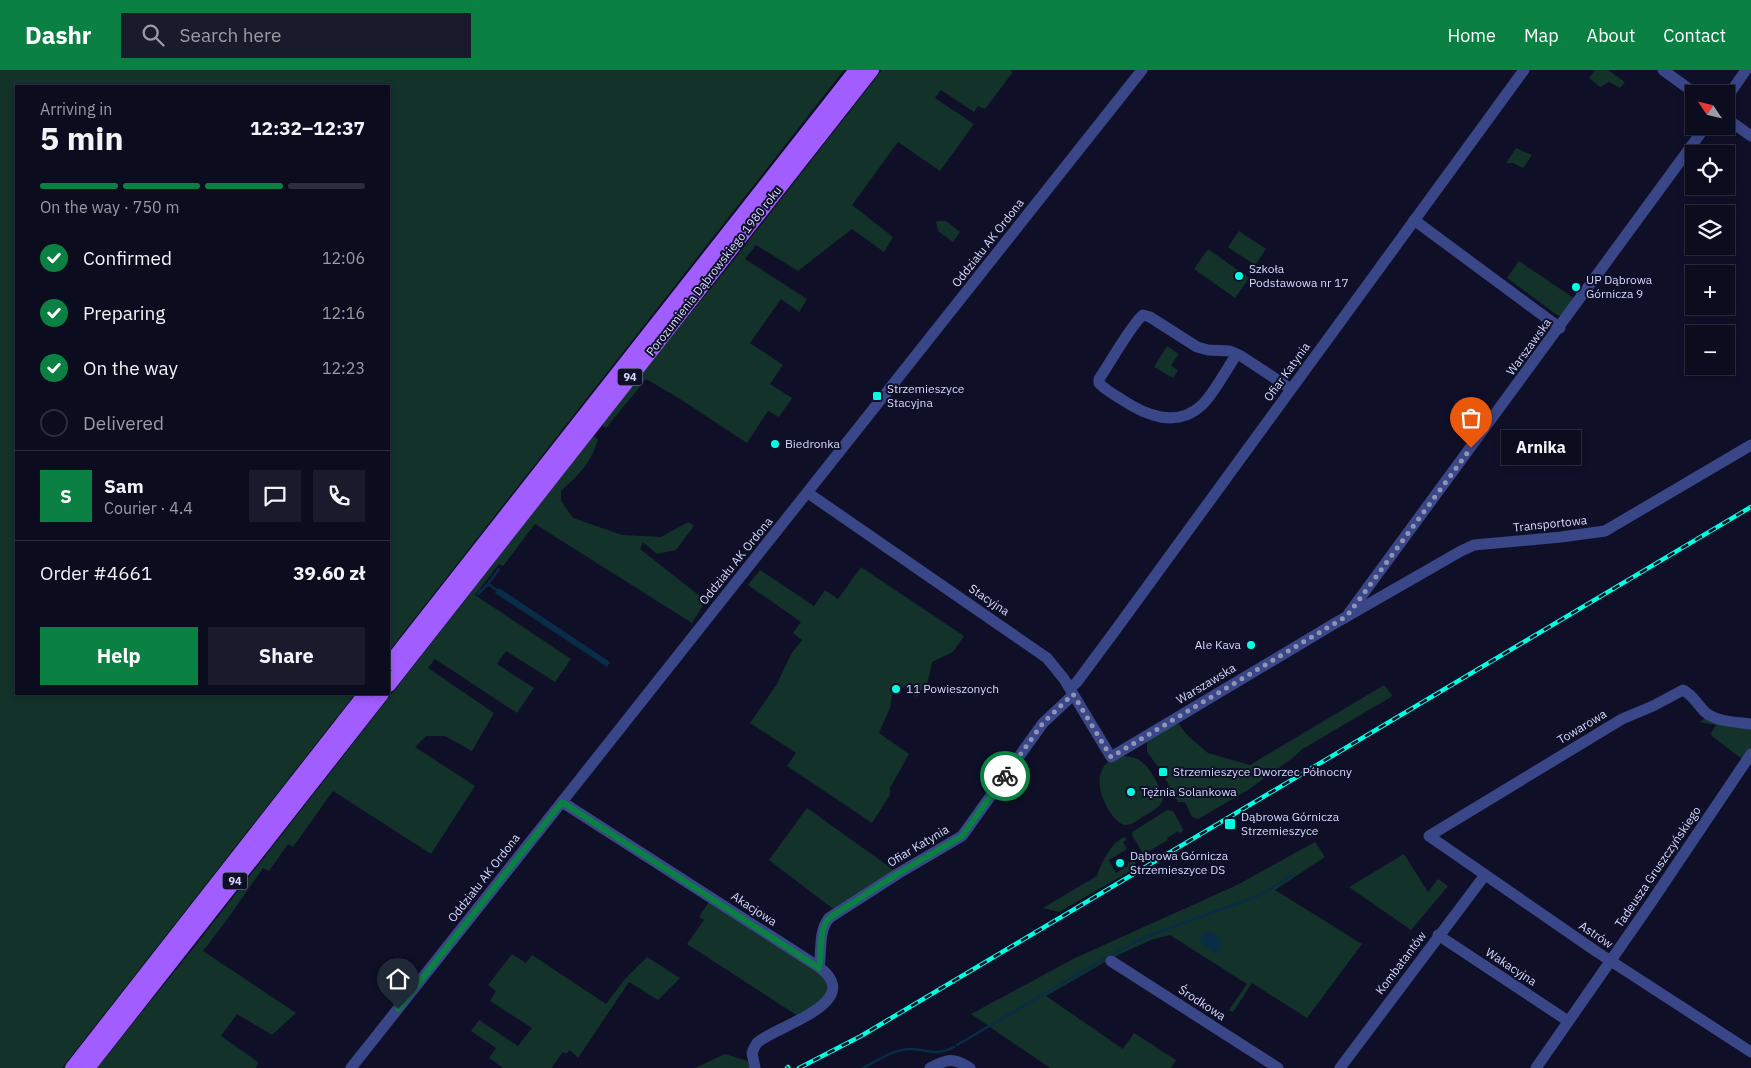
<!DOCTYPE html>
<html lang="en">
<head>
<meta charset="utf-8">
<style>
  :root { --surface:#0b0c1e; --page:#191a2b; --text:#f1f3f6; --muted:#9a9ba4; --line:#2b2c3c; --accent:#0b8043 }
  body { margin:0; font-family:"IBM Plex Sans",sans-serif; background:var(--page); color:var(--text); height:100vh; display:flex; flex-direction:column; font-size:19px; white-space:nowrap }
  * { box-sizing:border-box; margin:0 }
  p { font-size:16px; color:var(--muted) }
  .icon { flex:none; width:28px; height:28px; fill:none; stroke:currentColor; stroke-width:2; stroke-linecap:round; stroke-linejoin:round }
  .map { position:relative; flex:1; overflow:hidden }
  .sheet { position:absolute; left:15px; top:15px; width:375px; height:610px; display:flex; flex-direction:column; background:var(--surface); border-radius:0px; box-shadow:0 2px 8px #0003,0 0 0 1px var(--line) }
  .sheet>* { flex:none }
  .needle { width:32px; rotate:305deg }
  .buttons { position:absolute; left:1685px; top:15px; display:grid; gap:10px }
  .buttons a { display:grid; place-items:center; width:50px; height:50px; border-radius:0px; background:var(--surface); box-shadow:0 2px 8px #0003,0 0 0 1px var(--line); font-size:25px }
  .pin { position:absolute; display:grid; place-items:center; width:42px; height:42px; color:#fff; margin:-51px -21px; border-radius:50% 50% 50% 0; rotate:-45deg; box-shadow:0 0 5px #0007 }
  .pin .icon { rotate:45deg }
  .courier { position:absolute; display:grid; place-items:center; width:50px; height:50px; margin:-25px; border:4px solid #0b8043; border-radius:50%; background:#fff; color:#222; box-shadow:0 1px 6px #0007 }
  .bubble { position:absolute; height:35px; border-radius:0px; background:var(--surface); box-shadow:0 2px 8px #0003,0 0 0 1px var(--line); font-size:16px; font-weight:700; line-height:35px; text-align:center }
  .head em { font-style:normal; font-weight:700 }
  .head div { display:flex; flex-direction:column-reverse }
  .head { display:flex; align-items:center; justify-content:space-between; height:85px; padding:0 25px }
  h1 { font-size:32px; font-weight:700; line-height:38px }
  .bar { display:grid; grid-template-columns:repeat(4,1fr); gap:8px 5px; align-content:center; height:60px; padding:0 25px }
  .bar i { height:6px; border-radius:4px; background:var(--line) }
  .bar .active { background:var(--accent) }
  .bar p { grid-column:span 4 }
  .line { display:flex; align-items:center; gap:12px; padding:0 25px; border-top:1px solid var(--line) }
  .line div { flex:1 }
  .round { display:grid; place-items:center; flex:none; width:52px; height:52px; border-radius:0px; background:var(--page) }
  ol { padding:0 25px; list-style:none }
  li { display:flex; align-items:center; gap:15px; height:55px }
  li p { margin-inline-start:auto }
  li .icon { padding:5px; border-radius:50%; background:var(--accent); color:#fff; stroke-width:4 }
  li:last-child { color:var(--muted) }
  li i { width:28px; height:28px; border:2px solid var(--line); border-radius:50% }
  .cta { display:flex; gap:10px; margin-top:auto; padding:10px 25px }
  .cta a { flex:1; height:58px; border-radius:0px; background:var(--accent); color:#fff; font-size:20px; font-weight:700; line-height:58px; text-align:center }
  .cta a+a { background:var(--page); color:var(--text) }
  header { display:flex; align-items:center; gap:30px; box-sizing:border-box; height:70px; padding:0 25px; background:var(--accent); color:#fff }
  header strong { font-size:24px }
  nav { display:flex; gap:28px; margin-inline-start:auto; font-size:18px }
  .search { width:350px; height:45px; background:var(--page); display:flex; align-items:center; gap:12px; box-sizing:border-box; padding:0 18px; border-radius:0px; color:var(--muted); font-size:19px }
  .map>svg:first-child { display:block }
  .green { fill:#12322a }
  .water { fill:#092c47 }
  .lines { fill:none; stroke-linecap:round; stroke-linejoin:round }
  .stream { stroke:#092c47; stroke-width:2.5 }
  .minor { stroke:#394688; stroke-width:11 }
  .major { stroke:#a15dff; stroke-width:14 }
  .rail-casing { stroke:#02ffe4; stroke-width:4.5 }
  .rail { stroke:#0f1028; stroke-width:2.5; stroke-dasharray:8; stroke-linecap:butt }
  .done { stroke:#9093b4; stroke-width:5; stroke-dasharray:0 9 }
  .route { stroke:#0b8043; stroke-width:6 }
  .poi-dot { fill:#02ffe4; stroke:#0f1028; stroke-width:2 }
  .labels { text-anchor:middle; stroke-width:4; stroke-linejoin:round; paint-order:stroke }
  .shield { fill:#0f1028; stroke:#9a9dbe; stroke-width:1 }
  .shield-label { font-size:11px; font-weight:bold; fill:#d6d9ff }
  .street-label { font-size:12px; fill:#d6d9ff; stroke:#0f1028 }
  .poi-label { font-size:12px; fill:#d6d9ff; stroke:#0f1028; text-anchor:start }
</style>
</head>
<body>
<header>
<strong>Dashr</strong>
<div class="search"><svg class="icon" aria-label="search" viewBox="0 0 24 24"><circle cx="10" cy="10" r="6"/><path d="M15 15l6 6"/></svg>Search here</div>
<nav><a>Home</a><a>Map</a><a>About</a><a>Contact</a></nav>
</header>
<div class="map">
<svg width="1751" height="998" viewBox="0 0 1751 998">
  <rect width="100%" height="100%" fill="#0f1028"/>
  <g class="green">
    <path d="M0,0H844L389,581V16H16V624H355L62,998H0Z"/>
    <path d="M882,0H1010L1013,2L985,39L978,36L974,42L941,20L935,28L974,54L940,101L898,72L852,135L893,167L884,182L852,159L798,201L756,175L745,189L807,229L799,242L781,229L750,273L783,295L770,314L792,328L779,347L768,341L747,373L677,327L646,309L606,358L600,354L726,200Z"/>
    <path d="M1595,0H1608L1625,12L1620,18L1609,12L1600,17L1589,8Z"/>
    <path d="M1516,78L1532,85L1523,98L1513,93H1506Z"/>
    <path d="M936,151H946L960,162L953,172L938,161Z"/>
    <path d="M1239,161L1266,179L1255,195L1228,177Z"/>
    <path d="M1208,179L1249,208L1235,228L1194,199Z"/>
    <path d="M1519,191L1575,229L1563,246L1557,245L1507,208Z"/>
    <path d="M1167,276L1179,284L1171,295L1178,301L1173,308L1154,297Z"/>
    <path d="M593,366L598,369C590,395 580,403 561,421V431L573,448L622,465L661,467L688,452L694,456L676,480L657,484L643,472L640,479L706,531L692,553L535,454L503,496L499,494L475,525L571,589L555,612L506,581L497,594L534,618L517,643L435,589L428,598L494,643L472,681L445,666H426L415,677L475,716L431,784L333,721L293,777L288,774L269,801L263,798L226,851L203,881L296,943L272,965L237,944L221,966L258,992L256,998H97L195,876Z"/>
    <path d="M861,497L964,566L953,582L932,592L928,611L917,627L898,614L893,620L890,638L879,663L909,684L890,718V725L872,753L787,696L796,683L750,653L777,614L791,584L802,570L793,563L801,552L748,515L760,500L814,536L825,520L838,529Z"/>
    <path d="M1384,615L1392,625L1391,627L1301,680L1294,687L1248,720L1198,749L1192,747L1185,732H1178L1161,701L1147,682V671L1178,653L1188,666L1208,683L1250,695Z"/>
    <path d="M1706,647L1751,657V678L1743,690L1712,666L1711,663L1716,655L1700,652Z"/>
    <path d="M1124,686C1131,687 1138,688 1143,693C1151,699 1162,720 1163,729C1160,738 1151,742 1144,746C1139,749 1132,755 1126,755C1111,756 1076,693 1124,686Z"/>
    <path d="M807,738L902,806L840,844L769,790Z"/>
    <path d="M1167,740L1173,741L1183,759L1182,762L1180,763L1178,761L1167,768L1168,770L1134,790L1136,794L1130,801L1059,842L1043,838L1097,806C1101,793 1111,773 1124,767L1127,769L1123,772L1127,779L1109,790L1116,803L1128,796L1127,794L1138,787L1137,785L1142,782L1132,765V762Z"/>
    <path d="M1315,772L1325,787L1275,820L1362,874L1307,948L1252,913L1233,942L1229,940L1247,914L1170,865L1151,870L1112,888L1046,926L1123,979L1134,963L1176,990L1171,998H1050L971,944L1075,888L1237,815Z"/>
    <path d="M1404,784L1428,822L1438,809L1448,816L1411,860L1349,817Z"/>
    <path d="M710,830L816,898C819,903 826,910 827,915C829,930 808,939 798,946L687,874L704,850L699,847Z"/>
    <path d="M512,884L526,893L532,885L606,934L625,909L647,887L680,908L658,930L629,912L578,988L570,980L566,984L563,982L552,997L553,998H503L489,988L496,978L471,961L479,950L518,976L532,958L490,931L496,921L488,915Z"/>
    <path d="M725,984L747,991L751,998H695Z"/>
  </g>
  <g class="water">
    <path d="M499,518L610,592L607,597L495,523Z"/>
    <path d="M1210,862L1219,868L1221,878L1219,882C1211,883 1202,876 1200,868L1205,863Z"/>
  </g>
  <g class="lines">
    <g class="stream">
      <path d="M488,514L499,499"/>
      <path d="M478,524L488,514L497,520"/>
      <path d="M957,975L1109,886L1143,868L1260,825L1291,806"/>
      <path d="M863,998C878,990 894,979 911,979C928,979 935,987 954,977"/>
    </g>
    <g class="minor">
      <path d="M1663,0L1696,24"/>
      <path d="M1726,29L1746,0"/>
      <path d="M1726,48L1751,66"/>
      <path d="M1414,150L1560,258"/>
      <path d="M1237,284C1227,298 1214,324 1202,335C1176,359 1145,345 1121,329C1113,324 1104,319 1099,313V309C1108,296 1133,252 1143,245L1150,247L1197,277L1208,280L1230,281L1241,286L1291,319"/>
      <path d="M808,423L1047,588L1064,609L1111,687L1332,555L1461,481L1474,475L1561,467L1605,461L1751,375"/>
      <path d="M1349,543L1706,56"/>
      <path d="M1070,618L1077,612L1117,558L1524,0"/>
      <path d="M1751,654C1737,652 1716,652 1705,642C1697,634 1693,625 1683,620L1653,636L1622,649L1429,766L1597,882L1751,982"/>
      <path d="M562,732L819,897C867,933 775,956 757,973C755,976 753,980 752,983L755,998"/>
      <path d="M1438,865L1568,951"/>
      <path d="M1111,891L1278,998"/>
      <path d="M819,897C822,881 818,862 829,848L899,803L962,766L1043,653L1073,625"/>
      <path d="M351,998L1142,0"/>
      <path d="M930,998C947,989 953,987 970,998"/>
      <path d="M1340,998L1485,805"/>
      <path d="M1536,998L1648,837L1751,684"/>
    </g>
    <g class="major">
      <path d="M389,594L856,0"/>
      <path d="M389,615L872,0"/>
      <path d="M72,998L365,624"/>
      <path d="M88,998L382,624"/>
    </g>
    <g class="rail-casing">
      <g id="rail">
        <path d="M787,998L788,997"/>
        <path d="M799,998L861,966L1751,437"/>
      </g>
    </g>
    <use href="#rail" class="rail"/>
  </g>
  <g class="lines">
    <path class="done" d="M1005,706L1043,653L1073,624L1111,687L1347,546L1471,378"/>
    <path class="route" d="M398,939L562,732L819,898C822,881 818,862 829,848L899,803L962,766L1005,706"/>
  </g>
  <g class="poi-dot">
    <circle cx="1239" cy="206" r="5"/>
    <circle cx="1576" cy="217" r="5"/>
    <rect x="872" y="321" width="10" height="10" rx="2.5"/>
    <circle cx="775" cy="374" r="5"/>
    <circle cx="1251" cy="575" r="5"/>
    <circle cx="896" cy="619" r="5"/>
    <rect x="1158" y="697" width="10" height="10" rx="2.5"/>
    <circle cx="1131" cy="722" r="5"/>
    <rect x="1224" y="748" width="12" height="12" rx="2.5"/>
    <circle cx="1120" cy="793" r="5"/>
  </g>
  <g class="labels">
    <g class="shield">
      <rect x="617.5" y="298.5" width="25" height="17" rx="4"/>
      <rect x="222.5" y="802.5" width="25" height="17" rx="4"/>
    </g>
    <g class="shield-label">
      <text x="630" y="311">94</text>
      <text x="235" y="815">94</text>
    </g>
    <g class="street-label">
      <text transform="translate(988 173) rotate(-52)" y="4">Oddziału AK Ordona</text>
      <text transform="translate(714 201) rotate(-52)" y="4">Porozumienia Dąbrowskiego 1980 roku</text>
      <text transform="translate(1529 277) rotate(-54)" y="4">Warszawska</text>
      <text transform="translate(1287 302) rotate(-54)" y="4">Ofiar Katynia</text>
      <text transform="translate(1550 454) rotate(-6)" y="4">Transportowa</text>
      <text transform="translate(736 491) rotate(-51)" y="4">Oddziału AK Ordona</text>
      <text transform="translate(989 530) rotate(34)" y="4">Stacyjna</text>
      <text transform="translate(1206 614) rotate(-31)" y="4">Warszawska</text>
      <text transform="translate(1582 657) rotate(-31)" y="4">Towarowa</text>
      <text transform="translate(918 776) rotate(-31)" y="4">Ofiar Katynia</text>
      <text transform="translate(1658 797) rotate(-56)" y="4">Tadeusza Gruszczyńskiego</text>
      <text transform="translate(484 808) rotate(-52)" y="4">Oddziału AK Ordona</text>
      <text transform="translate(754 839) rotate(33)" y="4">Akacjowa</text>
      <text transform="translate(1596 865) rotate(34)" y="4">Astrów</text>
      <text transform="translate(1401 893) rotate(-53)" y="4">Kombatantów</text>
      <text transform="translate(1511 897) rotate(33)" y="4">Wakacyjna</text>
      <text transform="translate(1202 933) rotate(33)" y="4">Środkowa</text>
    </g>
    <g class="poi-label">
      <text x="1249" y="203">Szkoła<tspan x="1249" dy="14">Podstawowa nr 17</tspan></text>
      <text x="1586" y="214">UP Dąbrowa<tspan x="1586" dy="14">Górnicza 9</tspan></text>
      <text x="887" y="323">Strzemieszyce<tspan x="887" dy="14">Stacyjna</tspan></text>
      <text x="785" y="378">Biedronka</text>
      <text x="1241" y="579" text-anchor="end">Ale Kava</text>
      <text x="906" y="623">11 Powieszonych</text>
      <text x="1173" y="706">Strzemieszyce Dworzec Północny</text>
      <text x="1141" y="726">Tężnia Solankowa</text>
      <text x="1241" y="751">Dąbrowa Górnicza<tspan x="1241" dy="14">Strzemieszyce</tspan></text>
      <text x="1130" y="790">Dąbrowa Górnicza<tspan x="1130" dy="14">Strzemieszyce DS</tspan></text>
    </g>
  </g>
</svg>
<div class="buttons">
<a><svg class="needle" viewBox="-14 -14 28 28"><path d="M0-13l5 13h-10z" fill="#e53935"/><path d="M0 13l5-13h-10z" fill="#9a9ba4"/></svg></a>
<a><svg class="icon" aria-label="locate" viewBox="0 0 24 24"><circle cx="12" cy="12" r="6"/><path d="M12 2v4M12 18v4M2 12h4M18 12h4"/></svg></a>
<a><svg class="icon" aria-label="layers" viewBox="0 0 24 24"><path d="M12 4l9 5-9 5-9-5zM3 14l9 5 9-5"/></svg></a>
<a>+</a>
<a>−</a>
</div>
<div class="pin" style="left:1471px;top:378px;background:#ea580c"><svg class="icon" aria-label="bag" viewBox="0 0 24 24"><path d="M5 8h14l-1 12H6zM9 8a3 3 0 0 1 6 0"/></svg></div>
<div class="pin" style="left:398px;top:939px;background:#1f2937"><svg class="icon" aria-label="home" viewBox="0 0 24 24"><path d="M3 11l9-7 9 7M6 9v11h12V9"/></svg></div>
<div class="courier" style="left:1005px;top:706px"><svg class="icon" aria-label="bike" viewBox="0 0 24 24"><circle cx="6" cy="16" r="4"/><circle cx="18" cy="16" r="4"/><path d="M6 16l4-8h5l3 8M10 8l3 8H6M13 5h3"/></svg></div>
<div class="bubble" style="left:1501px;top:360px;width:80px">Arnika</div>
<section class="sheet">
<div class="head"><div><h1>5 min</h1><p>Arriving in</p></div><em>12:32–12:37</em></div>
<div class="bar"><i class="active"></i><i class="active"></i><i class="active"></i><i></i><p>On the way · 750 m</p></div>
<ol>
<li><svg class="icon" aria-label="check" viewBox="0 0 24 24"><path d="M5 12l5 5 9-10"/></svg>Confirmed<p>12:06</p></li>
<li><svg class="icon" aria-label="check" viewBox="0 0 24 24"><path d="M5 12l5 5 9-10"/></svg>Preparing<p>12:16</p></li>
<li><svg class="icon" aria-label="check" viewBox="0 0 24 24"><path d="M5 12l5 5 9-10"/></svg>On the way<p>12:23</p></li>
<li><i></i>Delivered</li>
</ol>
<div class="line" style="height:90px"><b class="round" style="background:var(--accent);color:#fff">S</b><div><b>Sam</b><p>Courier · 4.4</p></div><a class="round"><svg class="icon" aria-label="chat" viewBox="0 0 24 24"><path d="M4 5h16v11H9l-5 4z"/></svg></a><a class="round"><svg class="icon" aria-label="phone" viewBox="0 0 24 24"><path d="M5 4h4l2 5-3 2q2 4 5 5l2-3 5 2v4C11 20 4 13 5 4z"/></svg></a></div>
<div class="line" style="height:65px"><div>Order #4661</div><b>39.60 zł</b></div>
<div class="cta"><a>Help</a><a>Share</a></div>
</section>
</div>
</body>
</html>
